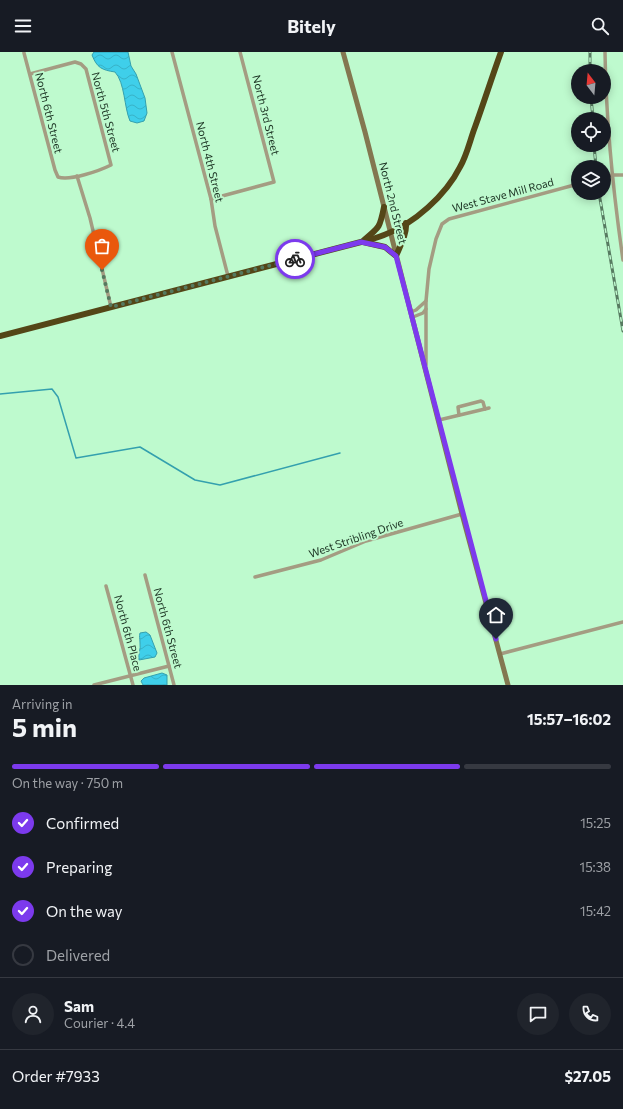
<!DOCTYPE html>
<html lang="en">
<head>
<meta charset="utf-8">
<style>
  :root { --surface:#171b24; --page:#20242c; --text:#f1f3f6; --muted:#9ea1a6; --line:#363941; --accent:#7c3aed }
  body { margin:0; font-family:Commissioner,sans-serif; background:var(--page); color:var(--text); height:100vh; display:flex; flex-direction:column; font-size:15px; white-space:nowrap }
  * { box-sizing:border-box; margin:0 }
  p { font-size:13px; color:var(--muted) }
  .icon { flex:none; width:22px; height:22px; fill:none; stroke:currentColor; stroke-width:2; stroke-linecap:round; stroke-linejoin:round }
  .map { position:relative; height:633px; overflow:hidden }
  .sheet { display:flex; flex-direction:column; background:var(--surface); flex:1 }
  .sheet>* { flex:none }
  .needle { width:26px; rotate:344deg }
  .buttons { position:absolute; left:571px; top:12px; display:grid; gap:8px }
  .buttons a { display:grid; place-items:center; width:40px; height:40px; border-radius:50%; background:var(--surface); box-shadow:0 2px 10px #0003; font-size:20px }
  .pin { position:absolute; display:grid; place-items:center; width:34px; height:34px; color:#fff; margin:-41px -17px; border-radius:50% 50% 50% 0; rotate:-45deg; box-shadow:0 0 4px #0007 }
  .pin .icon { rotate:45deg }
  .courier { position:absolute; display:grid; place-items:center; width:40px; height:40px; margin:-20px; border:3px solid #7c3aed; border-radius:50%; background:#fff; color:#222; box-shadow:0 1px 5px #0007 }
  .headline em { font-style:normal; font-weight:700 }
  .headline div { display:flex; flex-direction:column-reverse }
  .headline { display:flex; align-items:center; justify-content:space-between; height:68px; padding:0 12px }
  h1 { font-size:26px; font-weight:700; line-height:30px }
  .bar { display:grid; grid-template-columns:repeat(4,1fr); gap:6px 4px; align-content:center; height:48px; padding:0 12px }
  .bar i { height:5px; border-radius:3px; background:var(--line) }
  .bar .active { background:var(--accent) }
  .bar p { grid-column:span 4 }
  .line { display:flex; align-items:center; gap:10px; padding:0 12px; border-top:1px solid var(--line) }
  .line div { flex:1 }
  .round { display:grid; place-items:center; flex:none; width:42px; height:42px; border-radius:21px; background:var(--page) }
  ol { padding:0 12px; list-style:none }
  li { display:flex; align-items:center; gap:12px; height:44px }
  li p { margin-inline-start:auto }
  li .icon { padding:4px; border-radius:50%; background:var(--accent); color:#fff; stroke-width:4 }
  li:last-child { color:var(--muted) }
  li i { width:22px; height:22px; border:2px solid var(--line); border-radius:50% }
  header { display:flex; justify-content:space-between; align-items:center; height:52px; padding:0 12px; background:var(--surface); font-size:18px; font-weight:700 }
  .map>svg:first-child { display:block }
  .water { fill:url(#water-waves); stroke:#34a0ae }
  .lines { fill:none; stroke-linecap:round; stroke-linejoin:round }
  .stream { stroke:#34a0ae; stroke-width:1.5 }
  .street { stroke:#a49c82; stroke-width:3.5 }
  .secondary { stroke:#837750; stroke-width:5 }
  .highway { stroke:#544617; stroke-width:6 }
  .rail-casing { stroke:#577b61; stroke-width:3 }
  .rail { stroke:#beface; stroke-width:1.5; stroke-dasharray:4.5; stroke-linecap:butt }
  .done { stroke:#55795f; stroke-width:4; stroke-dasharray:0 7.2 }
  .route { stroke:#7c3aed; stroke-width:5 }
  .labels { text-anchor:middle; stroke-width:4; stroke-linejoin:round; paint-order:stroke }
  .street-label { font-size:11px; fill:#1c3323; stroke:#beface }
</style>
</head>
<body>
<header><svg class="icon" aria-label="menu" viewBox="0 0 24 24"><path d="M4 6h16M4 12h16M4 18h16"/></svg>Bitely<svg class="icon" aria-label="search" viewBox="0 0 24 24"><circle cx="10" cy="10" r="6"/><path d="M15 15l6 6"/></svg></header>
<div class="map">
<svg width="623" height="633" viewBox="0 0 623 633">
  <defs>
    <pattern id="water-waves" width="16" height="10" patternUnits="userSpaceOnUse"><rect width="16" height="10" fill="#3fcfea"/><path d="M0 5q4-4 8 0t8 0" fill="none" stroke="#37b2c8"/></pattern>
  </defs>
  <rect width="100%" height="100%" fill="#beface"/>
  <g class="water">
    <path d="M94,0H128L131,14L136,22L145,46L147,61L144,69L137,71L130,69C124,55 125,31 115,20C102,18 97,16 92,3Z"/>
    <path d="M146,580L150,583L157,601L155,605L139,608C138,602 141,597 140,591C140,586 139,585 140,581Z"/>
    <path d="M162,621L167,623V633H143L141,629L144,626Z"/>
  </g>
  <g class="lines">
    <path class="stream" d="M0,342L52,337L58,345L76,406L140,395L195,428L220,433L340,401"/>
    <g class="street">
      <path d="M172,0L211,147L215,174L228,224"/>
      <path d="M605,0C606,70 613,139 623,208"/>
      <path d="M24,1L55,118L58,125C70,129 99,119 111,113L86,17L81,12L75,10L30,22"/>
      <path d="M77,124L90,166L111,255"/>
      <path d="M604,125L612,123H623"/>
      <path d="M211,147L274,130L240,0"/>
      <path d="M411,260L416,258L426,249"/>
      <path d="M413,265L423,261L426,257"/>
      <path d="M426,313V249L429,217L436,187L442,172L449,167L578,132"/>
      <path d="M459,363L458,355L481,349L483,350L485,357"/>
      <path d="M439,368L489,356"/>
      <path d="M145,523L174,633"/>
      <path d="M255,525L321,508L366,489L462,462"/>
      <path d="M106,534L133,633"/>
      <path d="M500,602L623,570"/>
      <path d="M94,633L169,614"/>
    </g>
    <path class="secondary" d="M343,0L365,80L462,462L508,633"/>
    <g class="highway">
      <path d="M364,188C380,175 380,175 384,155"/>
      <path d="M363,190L385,195L396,204C400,194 407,182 406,171"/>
      <path d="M0,284L361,190C369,188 377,186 384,183C414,172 446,143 460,115C467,103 470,88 475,75C484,50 492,25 501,0"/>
    </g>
    <g class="rail-casing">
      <g id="rail">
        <path d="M590,19V0"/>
        <path d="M591,45L593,67"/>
        <path d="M594,93L596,115"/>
        <path d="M599,141L623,279"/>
      </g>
    </g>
    <use href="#rail" class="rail"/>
  </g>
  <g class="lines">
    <path class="done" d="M102,218L111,255L295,207"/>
    <path class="route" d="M295,207L361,190L385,195L396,204L496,587"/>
  </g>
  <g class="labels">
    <g class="street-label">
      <text transform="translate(106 60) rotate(75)" y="4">North 5th Street</text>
      <text transform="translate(49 61) rotate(76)" y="4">North 6th Street</text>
      <text transform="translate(266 63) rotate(76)" y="4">North 3rd Street</text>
      <text transform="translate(210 110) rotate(76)" y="4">North 4th Street</text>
      <text transform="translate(503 143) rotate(-15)" y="4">West Stave Mill Road</text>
      <text transform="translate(393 151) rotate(76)" y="4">North 2nd Street</text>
      <text transform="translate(356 486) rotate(-19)" y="4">West Stribling Drive</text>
      <text transform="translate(168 576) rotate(75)" y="4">North 6th Street</text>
      <text transform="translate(128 581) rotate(75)" y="4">North 6th Place</text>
    </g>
  </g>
</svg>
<div class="buttons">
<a><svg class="needle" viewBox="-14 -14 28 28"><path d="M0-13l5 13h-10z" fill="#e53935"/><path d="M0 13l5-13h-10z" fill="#9ea1a6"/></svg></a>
<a><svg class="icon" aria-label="locate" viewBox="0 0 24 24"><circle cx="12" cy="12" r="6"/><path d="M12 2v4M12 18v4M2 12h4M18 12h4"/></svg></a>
<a><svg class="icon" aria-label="layers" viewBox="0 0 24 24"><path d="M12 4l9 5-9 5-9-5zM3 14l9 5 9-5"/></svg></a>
</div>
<div class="pin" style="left:102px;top:218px;background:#ea580c"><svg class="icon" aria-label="bag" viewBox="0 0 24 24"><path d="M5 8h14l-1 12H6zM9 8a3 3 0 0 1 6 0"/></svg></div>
<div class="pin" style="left:496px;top:587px;background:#1f2937"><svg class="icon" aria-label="home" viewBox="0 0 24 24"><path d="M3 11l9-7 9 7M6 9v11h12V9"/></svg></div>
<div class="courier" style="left:295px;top:207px"><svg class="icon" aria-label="bike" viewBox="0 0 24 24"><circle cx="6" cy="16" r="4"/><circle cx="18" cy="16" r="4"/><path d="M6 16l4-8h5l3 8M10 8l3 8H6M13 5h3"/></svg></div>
</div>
<section class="sheet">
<div class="headline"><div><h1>5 min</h1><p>Arriving in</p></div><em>15:57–16:02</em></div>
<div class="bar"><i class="active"></i><i class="active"></i><i class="active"></i><i></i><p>On the way · 750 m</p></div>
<ol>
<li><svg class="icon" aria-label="check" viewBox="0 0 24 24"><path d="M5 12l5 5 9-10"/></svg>Confirmed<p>15:25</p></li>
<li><svg class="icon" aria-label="check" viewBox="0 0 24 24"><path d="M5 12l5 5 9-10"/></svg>Preparing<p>15:38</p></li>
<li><svg class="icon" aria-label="check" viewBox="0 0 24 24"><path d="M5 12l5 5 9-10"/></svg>On the way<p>15:42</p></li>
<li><i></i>Delivered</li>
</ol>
<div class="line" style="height:72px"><a class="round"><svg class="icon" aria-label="person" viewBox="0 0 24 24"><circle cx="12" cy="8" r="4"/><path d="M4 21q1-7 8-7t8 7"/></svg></a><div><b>Sam</b><p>Courier · 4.4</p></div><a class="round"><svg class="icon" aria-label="chat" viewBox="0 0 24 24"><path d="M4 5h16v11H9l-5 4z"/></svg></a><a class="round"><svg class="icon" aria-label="phone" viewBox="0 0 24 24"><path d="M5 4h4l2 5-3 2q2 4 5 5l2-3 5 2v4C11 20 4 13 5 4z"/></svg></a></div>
<div class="line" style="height:52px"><div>Order #7933</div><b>$27.05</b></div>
</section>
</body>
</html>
